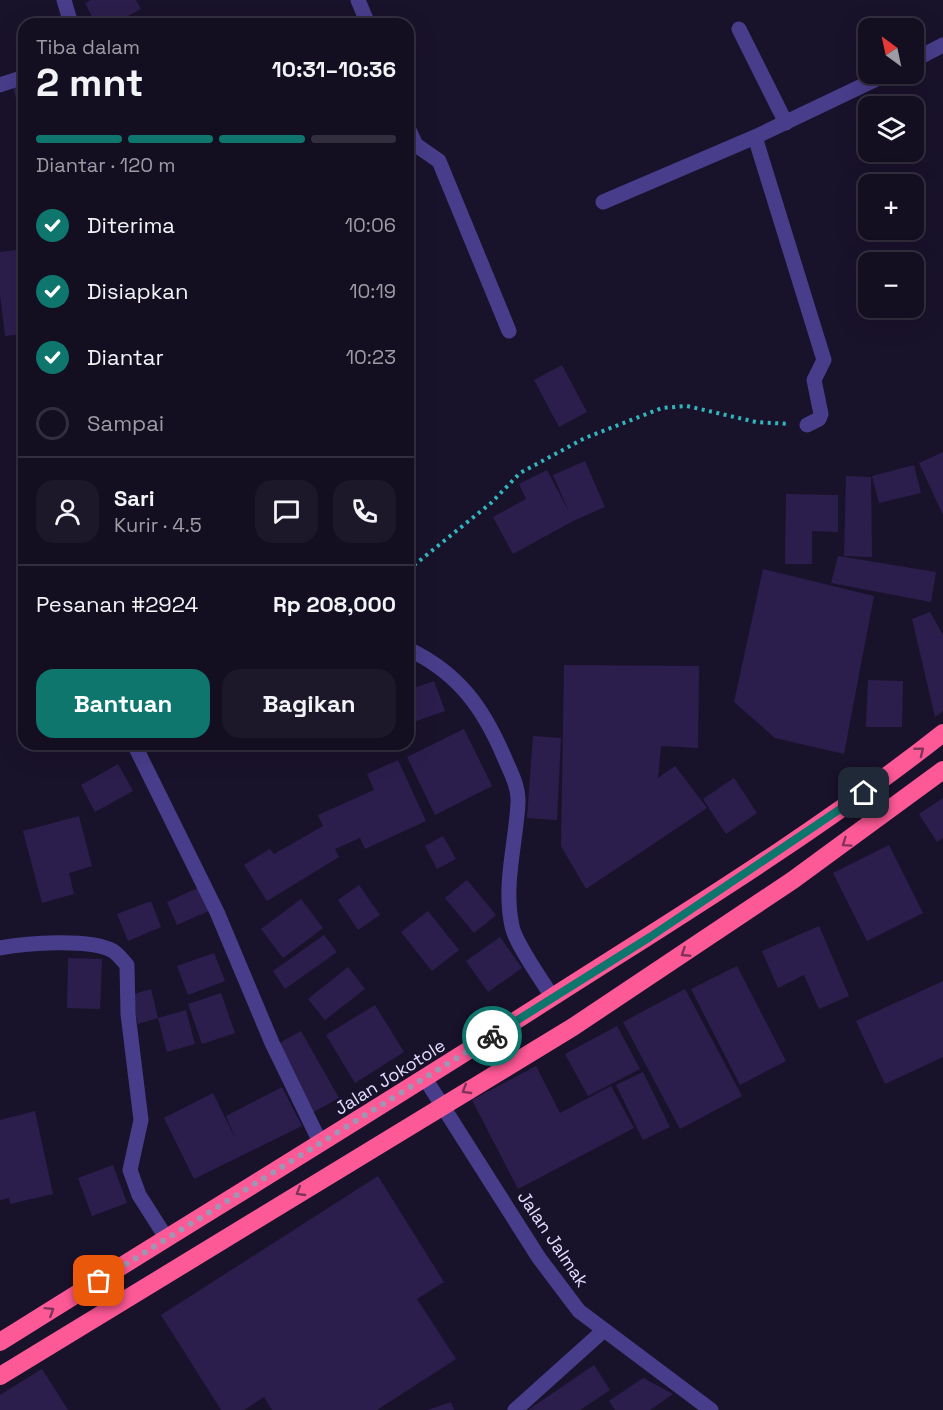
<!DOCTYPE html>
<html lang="id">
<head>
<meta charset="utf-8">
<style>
  :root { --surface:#130e20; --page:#1c1729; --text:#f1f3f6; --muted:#9d9ca5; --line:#322e3e; --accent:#0f766e }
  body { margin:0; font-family:"Space Grotesk",sans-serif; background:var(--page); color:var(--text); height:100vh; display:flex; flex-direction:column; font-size:22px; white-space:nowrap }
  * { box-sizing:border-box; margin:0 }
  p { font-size:20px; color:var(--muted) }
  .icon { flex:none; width:33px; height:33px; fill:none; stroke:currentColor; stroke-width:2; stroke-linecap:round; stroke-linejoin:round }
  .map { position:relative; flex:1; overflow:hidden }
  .side { position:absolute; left:18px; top:18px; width:396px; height:732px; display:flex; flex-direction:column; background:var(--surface); border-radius:18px; box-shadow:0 6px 24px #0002,0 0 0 2px var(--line) }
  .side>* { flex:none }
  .needle { width:39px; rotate:327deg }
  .buttons { position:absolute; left:858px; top:18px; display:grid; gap:12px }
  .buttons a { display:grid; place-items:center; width:66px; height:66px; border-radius:12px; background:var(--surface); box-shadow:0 6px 24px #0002,0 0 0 2px var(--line); font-size:30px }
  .pin { position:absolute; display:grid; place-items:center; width:51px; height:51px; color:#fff; margin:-26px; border-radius:12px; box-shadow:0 3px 9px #0006 }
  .courier { position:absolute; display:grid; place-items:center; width:60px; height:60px; margin:-30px; border:4px solid #0f766e; border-radius:50%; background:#fff; color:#222; box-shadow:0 2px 8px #0007 }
  .summary em { font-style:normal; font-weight:800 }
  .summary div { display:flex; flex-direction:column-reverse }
  .summary { display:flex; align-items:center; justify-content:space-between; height:102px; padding:0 18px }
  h1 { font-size:39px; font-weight:800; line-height:45px }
  .bar { display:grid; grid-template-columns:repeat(4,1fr); gap:9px 6px; align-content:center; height:72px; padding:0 18px }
  .bar i { height:8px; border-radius:4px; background:var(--line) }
  .bar .active { background:var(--accent) }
  .bar p { grid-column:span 4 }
  .line { display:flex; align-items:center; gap:15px; padding:0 18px; border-top:2px solid var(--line) }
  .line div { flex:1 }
  .round { display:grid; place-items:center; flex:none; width:63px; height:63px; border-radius:18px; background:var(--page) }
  ol { padding:0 18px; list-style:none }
  li { display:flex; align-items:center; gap:18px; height:66px }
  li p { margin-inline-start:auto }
  li .icon { padding:6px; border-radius:50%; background:var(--accent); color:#fff; stroke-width:4 }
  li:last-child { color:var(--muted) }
  li i { width:33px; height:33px; border:3px solid var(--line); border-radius:50% }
  .primary-button { display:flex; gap:12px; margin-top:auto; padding:12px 18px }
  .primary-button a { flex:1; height:69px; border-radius:18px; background:var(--accent); color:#fff; font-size:24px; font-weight:800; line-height:69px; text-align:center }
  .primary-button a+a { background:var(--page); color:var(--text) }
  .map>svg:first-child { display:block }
  .building { fill:#2c1e4c }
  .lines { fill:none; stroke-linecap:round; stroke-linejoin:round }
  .path { stroke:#32b6bd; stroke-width:4; stroke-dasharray:3 4.5; stroke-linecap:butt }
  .minor { stroke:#483d8a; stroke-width:15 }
  .highway { stroke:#fd5996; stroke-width:18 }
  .oneway { stroke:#80325b }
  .done { stroke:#9d96b5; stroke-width:6; stroke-dasharray:0 10.8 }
  .route { stroke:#0f766e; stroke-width:8 }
  .labels { text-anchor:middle; stroke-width:4.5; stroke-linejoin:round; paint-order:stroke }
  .street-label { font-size:18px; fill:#e4ddff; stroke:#19122b }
</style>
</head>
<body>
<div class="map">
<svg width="943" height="1410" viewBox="0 0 943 1410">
  <rect width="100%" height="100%" fill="#19122b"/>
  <g class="building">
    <path d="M91,0H136L141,9L113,24H96L85,3Z"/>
    <path d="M24,81V117H21L12,84Z"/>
    <path d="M24,249V334L5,336L0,294V252Z"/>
    <path d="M562,365L587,412L559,427L534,380Z"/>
    <path d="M943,452V515L919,463Z"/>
    <path d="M585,461L605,507L573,521L513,554L493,517L526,499L519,484L547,470L569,512L553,475Z"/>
    <path d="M914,465L921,493L879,503L872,476Z"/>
    <path d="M846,476L871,477L872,557L844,556Z"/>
    <path d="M786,494L838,495V532L812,531V564H785Z"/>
    <path d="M838,556L936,572L931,602L831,583Z"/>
    <path d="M763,569L874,596L844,754L775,738L734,702Z"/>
    <path d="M930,612L943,635V711L935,717L912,619Z"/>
    <path d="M564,665L699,666L698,748L661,746L658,778L675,766L707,808L586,889L561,846Z"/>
    <path d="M868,680L903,681L902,727H866Z"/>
    <path d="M434,681L445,711L408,724V690Z"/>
    <path d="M464,729L492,786L435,815L407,757Z"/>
    <path d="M533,736L561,738L557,820L527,818Z"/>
    <path d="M398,760L426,821L365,849L360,838L335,849L339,857L267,901L244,865L270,849L274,854L323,826L318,815L374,790L367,774Z"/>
    <path d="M118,764L133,791L95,812L81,785Z"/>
    <path d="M734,778L757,813L726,834L703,799Z"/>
    <path d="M943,798V838L937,842L919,814Z"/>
    <path d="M79,816L92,866L69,873L74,894L42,903L23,831Z"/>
    <path d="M443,836L456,859L437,869L425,846Z"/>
    <path d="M889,845L923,913L867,941L833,873Z"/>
    <path d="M467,880L496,915L474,933L445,898Z"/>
    <path d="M359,885L380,915L358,930L338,900Z"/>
    <path d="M200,887L211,910L177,925L167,902Z"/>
    <path d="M301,899L323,928L283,958L261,929Z"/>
    <path d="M151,901L161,927L128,941L117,914Z"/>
    <path d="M428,911L459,950L432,971L401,932Z"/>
    <path d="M819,926L849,996L819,1009L804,975L778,988L762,951Z"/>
    <path d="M324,935L337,952L285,989L273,971Z"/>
    <path d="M500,937L522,968L488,992L466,961Z"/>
    <path d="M214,953L225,981L188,995L177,966Z"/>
    <path d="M68,958L102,959L100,1009L67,1008Z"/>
    <path d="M737,966L786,1061L740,1085L691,989Z"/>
    <path d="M348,967L365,989L325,1020L308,999Z"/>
    <path d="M943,981V1057L885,1084L856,1021Z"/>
    <path d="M151,989L158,1018L138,1024L130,995Z"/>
    <path d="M685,989L742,1096L680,1129L623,1022Z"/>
    <path d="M221,993L235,1033L202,1044L188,1004Z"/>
    <path d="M375,1005L404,1052L355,1083L326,1035Z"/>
    <path d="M186,1010L195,1044L167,1052L158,1018Z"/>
    <path d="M617,1026L640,1069L588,1096L565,1054Z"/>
    <path d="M301,1031L339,1098L312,1113L276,1045Z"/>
    <path d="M536,1066L560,1113L611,1086L634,1128L518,1189L472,1100Z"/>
    <path d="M643,1072L670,1127L643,1140L616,1085Z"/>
    <path d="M282,1087L302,1126L194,1179L164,1118L213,1093L236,1140L226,1116Z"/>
    <path d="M35,1111L53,1194L10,1204L9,1198L0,1200V1120Z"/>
    <path d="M113,1165L127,1203L92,1216L78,1178Z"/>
    <path d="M378,1176L444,1282L417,1299L456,1359L377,1410H272L264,1397L244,1410H221L161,1315Z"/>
    <path d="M594,1365L610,1390L580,1410H528Z"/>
    <path d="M42,1369L68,1410H0V1395Z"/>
    <path d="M643,1378L673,1394L650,1410H615L609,1401Z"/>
    <path d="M451,1402L454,1410H428Z"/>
  </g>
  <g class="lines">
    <path class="path" d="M408,570L491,503L520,473L585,438L662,408L687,406L756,422L789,424"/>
    <g class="minor">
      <path d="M64,0L71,24"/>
      <path d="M358,0L368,24"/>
      <path d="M739,29L786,123"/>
      <path d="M914,60L943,45"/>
      <path d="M0,85L24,77"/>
      <path d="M408,128L416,145L439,161L509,331"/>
      <path d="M755,137L824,360L814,380L821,414L819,419L807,425"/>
      <path d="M603,202L755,137L887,74"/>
      <path d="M408,649C459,673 484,709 505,759C511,773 519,787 518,803C516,843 503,885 512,926C515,943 542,980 552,997"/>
      <path d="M136,748L217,912L272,1043L321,1144"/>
      <path d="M0,948C26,943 90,938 113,951C118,954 123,961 127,965L128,1014L141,1120L130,1170L139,1195L167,1239"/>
      <path d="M426,1080L539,1258L579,1311L711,1410"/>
      <path d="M515,1410L603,1331"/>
    </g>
    <g class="highway">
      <path d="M0,1342C183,1227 368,1115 551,998C684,913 819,831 943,733"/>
      <path d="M0,1376L573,1027L793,880L943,770"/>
    </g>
  </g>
  <defs><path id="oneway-chevron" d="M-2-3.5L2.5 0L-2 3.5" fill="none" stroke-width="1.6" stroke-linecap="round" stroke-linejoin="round" transform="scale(1.5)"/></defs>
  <g class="oneway">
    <use href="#oneway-chevron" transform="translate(920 751) rotate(-38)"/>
    <use href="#oneway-chevron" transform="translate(846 843) rotate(145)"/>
    <use href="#oneway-chevron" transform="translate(685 953) rotate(147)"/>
    <use href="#oneway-chevron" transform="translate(466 1090) rotate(149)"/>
    <use href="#oneway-chevron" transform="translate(300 1192) rotate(149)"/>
    <use href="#oneway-chevron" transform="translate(50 1311) rotate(-32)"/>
  </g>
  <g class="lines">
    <path class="done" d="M99,1281L492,1036"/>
    <path class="route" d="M492,1036L650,937L864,793"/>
  </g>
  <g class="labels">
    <g class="street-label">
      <text transform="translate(390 1077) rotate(-32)" y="6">Jalan Jokotole</text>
      <text transform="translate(553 1239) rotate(56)" y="6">Jalan Jalmak</text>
    </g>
  </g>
</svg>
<div class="buttons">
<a><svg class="needle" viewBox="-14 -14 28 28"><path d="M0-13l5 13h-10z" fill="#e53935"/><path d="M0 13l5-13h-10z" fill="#9d9ca5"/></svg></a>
<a><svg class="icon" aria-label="layers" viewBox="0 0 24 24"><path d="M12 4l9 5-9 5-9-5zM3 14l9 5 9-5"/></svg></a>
<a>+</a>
<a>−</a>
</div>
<div class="pin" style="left:99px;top:1281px;background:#ea580c"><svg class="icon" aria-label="bag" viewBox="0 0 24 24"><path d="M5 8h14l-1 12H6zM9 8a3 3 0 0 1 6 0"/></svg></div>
<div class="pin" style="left:864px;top:793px;background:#1f2937"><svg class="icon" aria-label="home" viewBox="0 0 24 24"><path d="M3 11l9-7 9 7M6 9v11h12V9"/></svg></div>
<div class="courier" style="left:492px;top:1036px"><svg class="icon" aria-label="bike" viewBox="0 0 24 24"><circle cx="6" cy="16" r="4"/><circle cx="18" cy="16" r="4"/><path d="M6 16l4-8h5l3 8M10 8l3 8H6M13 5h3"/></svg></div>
<section class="side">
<div class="summary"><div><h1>2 mnt</h1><p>Tiba dalam</p></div><em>10:31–10:36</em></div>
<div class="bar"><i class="active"></i><i class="active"></i><i class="active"></i><i></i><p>Diantar · 120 m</p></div>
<ol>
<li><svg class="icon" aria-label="check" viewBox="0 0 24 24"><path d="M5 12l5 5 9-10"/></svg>Diterima<p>10:06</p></li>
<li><svg class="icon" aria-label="check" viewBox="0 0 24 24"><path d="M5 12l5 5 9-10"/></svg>Disiapkan<p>10:19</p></li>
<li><svg class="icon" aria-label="check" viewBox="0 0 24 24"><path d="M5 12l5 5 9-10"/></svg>Diantar<p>10:23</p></li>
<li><i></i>Sampai</li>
</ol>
<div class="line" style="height:108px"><a class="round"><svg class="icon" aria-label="person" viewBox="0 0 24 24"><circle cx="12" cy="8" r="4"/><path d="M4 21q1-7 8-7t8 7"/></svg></a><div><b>Sari</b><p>Kurir · 4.5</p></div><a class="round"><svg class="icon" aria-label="chat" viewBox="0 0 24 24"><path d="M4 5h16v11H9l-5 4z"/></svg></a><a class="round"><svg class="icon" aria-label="phone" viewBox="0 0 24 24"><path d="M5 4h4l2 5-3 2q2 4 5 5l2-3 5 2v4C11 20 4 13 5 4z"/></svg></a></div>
<div class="line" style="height:78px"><div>Pesanan #2924</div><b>Rp 208,000</b></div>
<div class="primary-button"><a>Bantuan</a><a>Bagikan</a></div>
</section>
</div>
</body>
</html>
